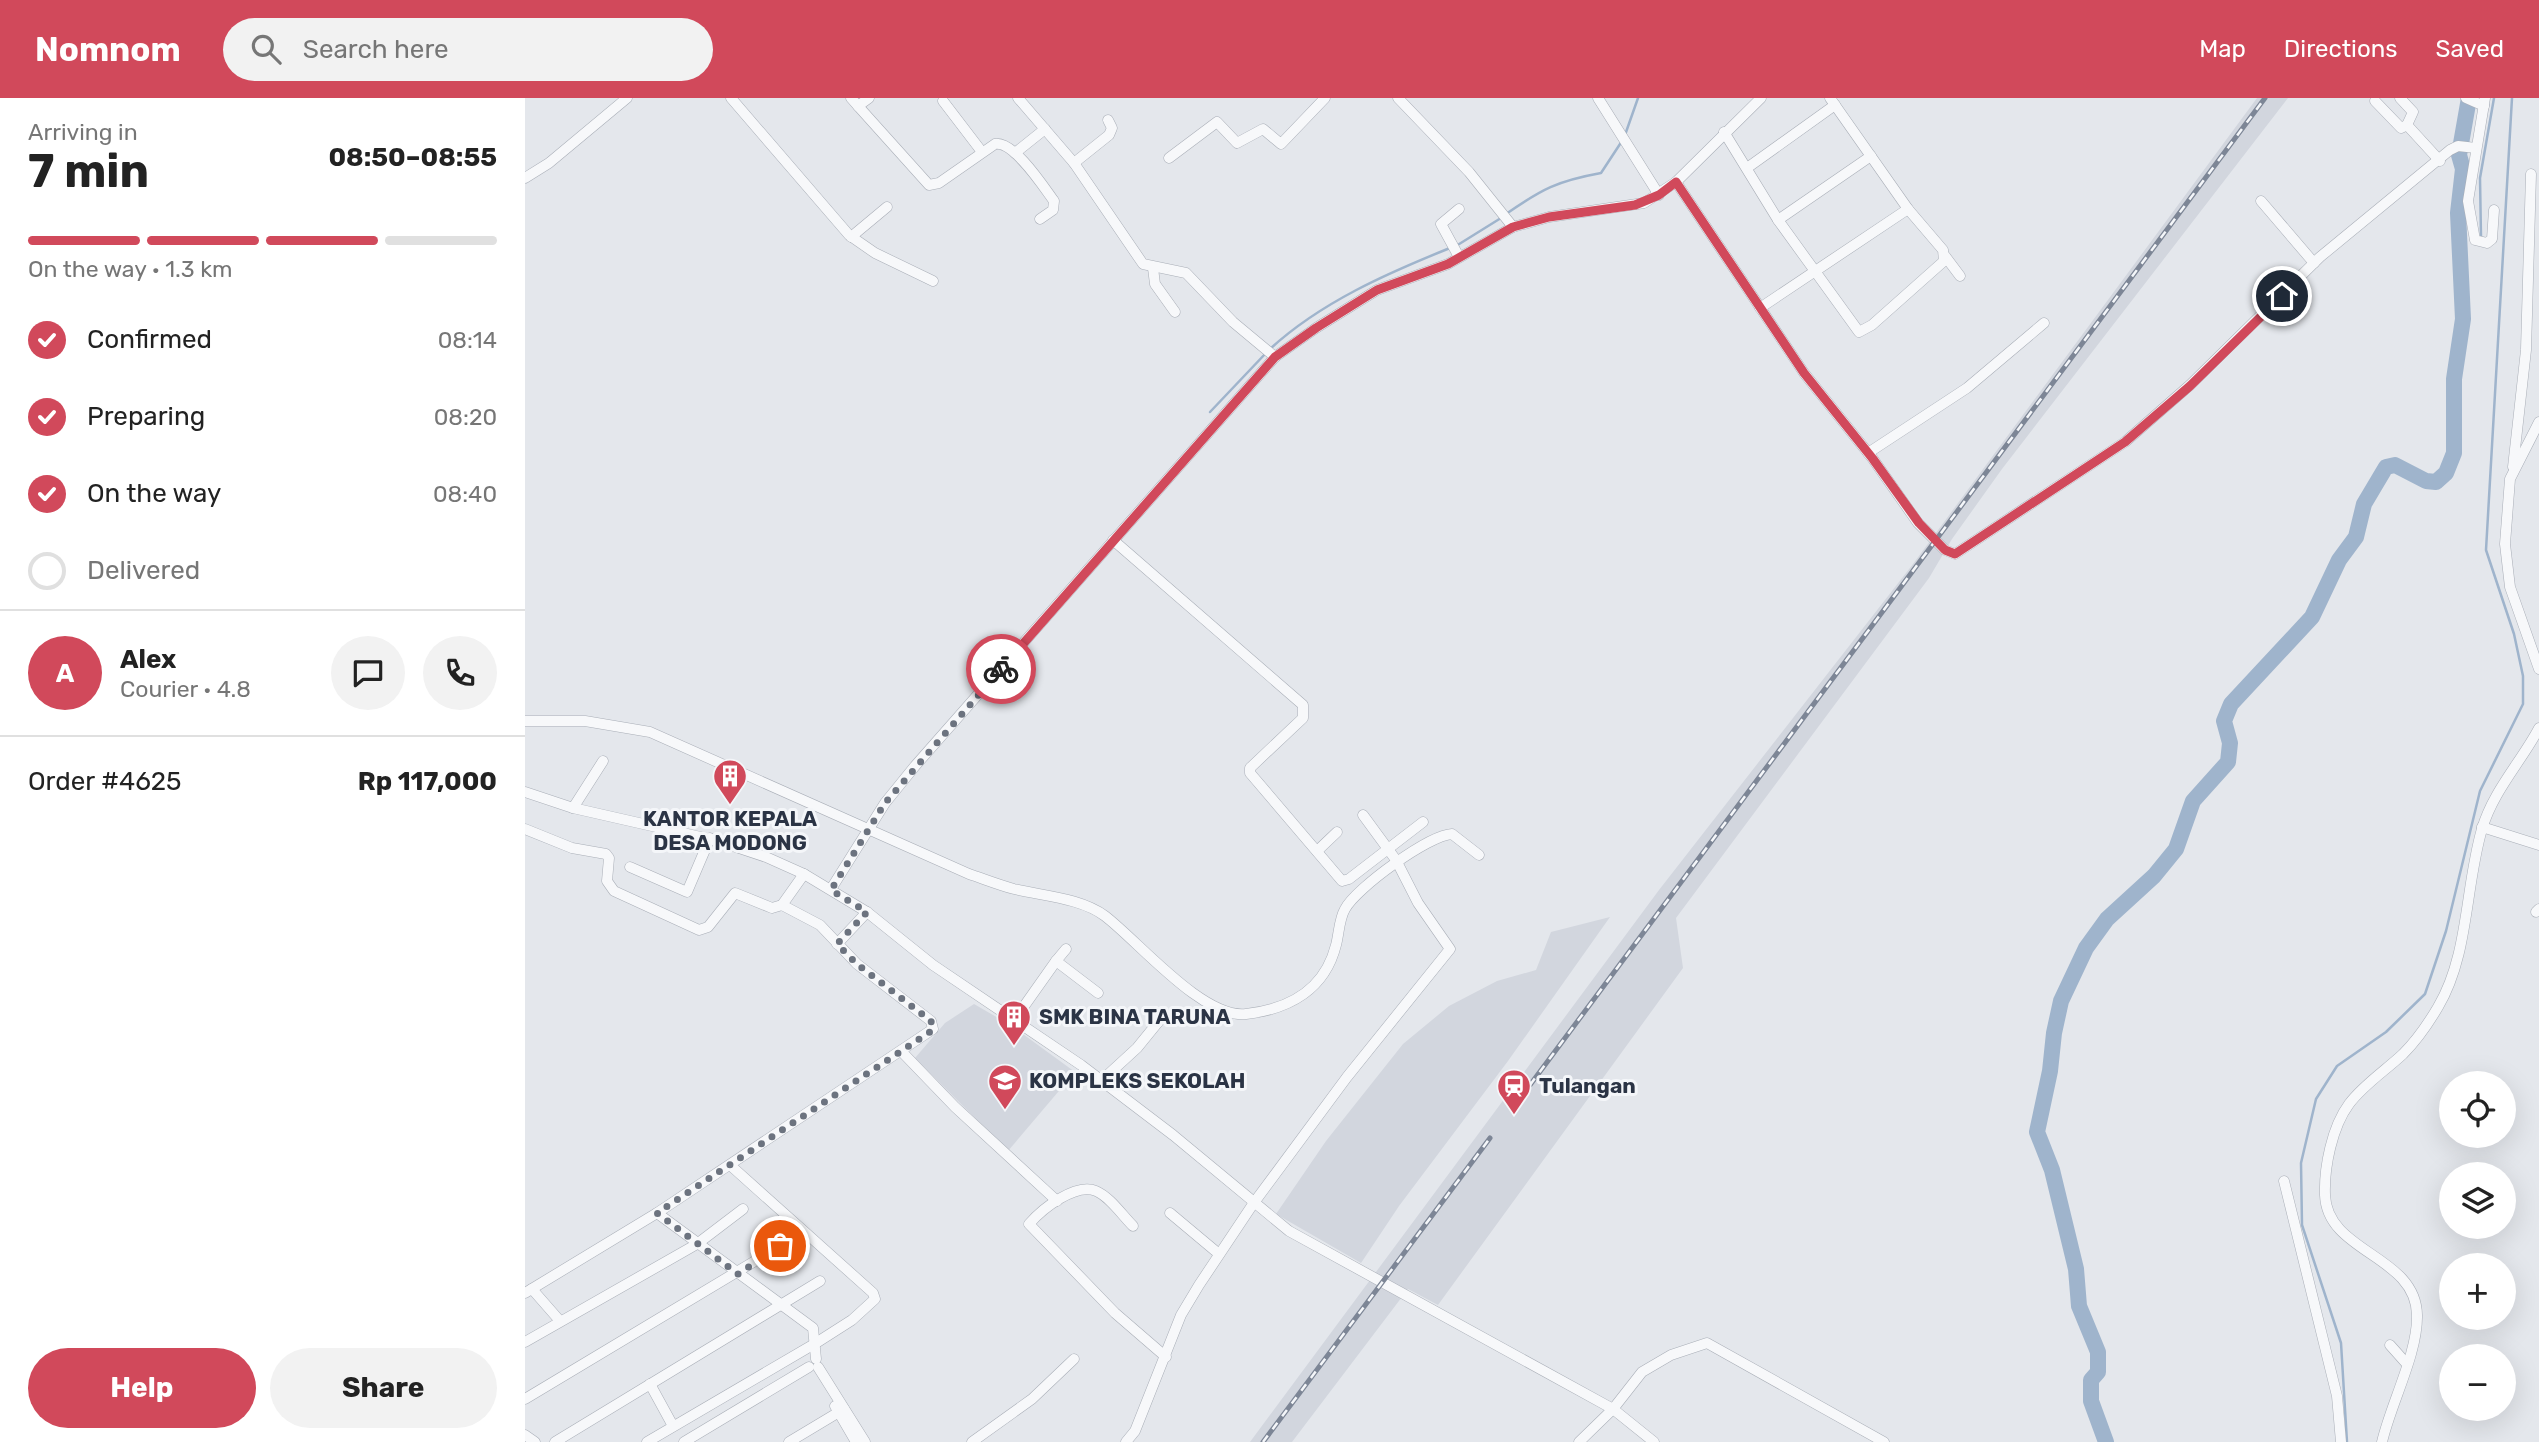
<!DOCTYPE html>
<html lang="en">
<head>
<meta charset="utf-8">
<style>
  :root { --surface:#fff; --page:#f2f2f2; --text:#222; --muted:#767676; --line:#e0e0e0; --accent:#d1495b }
  body { margin:0; font-family:Rubik,sans-serif; background:var(--page); color:var(--text); height:100vh; display:flex; flex-direction:column; font-size:26px; white-space:nowrap }
  * { box-sizing:border-box; margin:0 }
  p { font-size:23px; color:var(--muted) }
  .icon { flex:none; width:38px; height:38px; fill:none; stroke:currentColor; stroke-width:2; stroke-linecap:round; stroke-linejoin:round }
  .map { position:relative; flex:1; overflow:hidden }
  .side { display:flex; flex-direction:column; background:var(--surface); width:525px }
  .side>* { flex:none }
  .tools { position:absolute; left:1914px; top:973px; display:grid; gap:14px }
  .tools a { display:grid; place-items:center; width:77px; height:77px; border-radius:50%; background:var(--surface); box-shadow:0 7px 28px #0002; font-size:35px }
  .pin { position:absolute; display:grid; place-items:center; width:60px; height:60px; color:#fff; margin:-30px; border:4px solid #fff; border-radius:50%; box-shadow:0 2px 7px #0007 }
  .courier { position:absolute; display:grid; place-items:center; width:70px; height:70px; margin:-35px; border:5px solid #d1495b; border-radius:50%; background:#fff; color:#222; box-shadow:0 2px 9px #0007 }
  .overview em { font-style:normal; font-weight:700 }
  .overview div { display:flex; flex-direction:column-reverse }
  .overview { display:flex; align-items:center; justify-content:space-between; height:119px; padding:0 28px }
  h1 { font-size:46px; font-weight:700; line-height:52px }
  .bar { display:grid; grid-template-columns:repeat(4,1fr); gap:10px 7px; align-content:center; height:84px; padding:0 28px }
  .bar i { height:9px; border-radius:5px; background:var(--line) }
  .bar .on { background:var(--accent) }
  .bar p { grid-column:span 4 }
  .line { display:flex; align-items:center; gap:18px; padding:0 28px; border-top:2px solid var(--line) }
  .line div { flex:1 }
  .round { display:grid; place-items:center; flex:none; width:74px; height:74px; border-radius:37px; background:var(--page) }
  ol { padding:0 28px; list-style:none }
  li { display:flex; align-items:center; gap:21px; height:77px }
  li p { margin-inline-start:auto }
  li .icon { padding:7px; border-radius:50%; background:var(--accent); color:#fff; stroke-width:4 }
  li:last-child { color:var(--muted) }
  li i { width:38px; height:38px; border:4px solid var(--line); border-radius:50% }
  .primary-button { display:flex; gap:14px; margin-top:auto; padding:14px 28px }
  .primary-button a { flex:1; height:80px; border-radius:42px; background:var(--accent); color:#fff; font-size:28px; font-weight:700; line-height:80px; text-align:center }
  .primary-button a+a { background:var(--page); color:var(--text) }
  header { display:flex; align-items:center; gap:42px; box-sizing:border-box; height:98px; padding:0 35px; background:var(--accent); color:#fff }
  header strong { font-size:33px }
  nav { display:flex; gap:38px; margin-inline-start:auto; font-size:24px }
  .search { width:490px; height:63px; background:var(--page); display:flex; align-items:center; gap:18px; box-sizing:border-box; padding:0 24px; border-radius:38px; color:var(--muted); font-size:26px }
  main { display:flex; flex:1; min-height:0 }
  .map>svg:first-child { display:block }
  .built { fill:#d2d6de }
  .lines { fill:none; stroke-linecap:round; stroke-linejoin:round }
  .stream { stroke:#9fb4cc; stroke-width:2.5 }
  .river { stroke:#9fb4cc; stroke-width:16 }
  .minor-casing { stroke:#a9aeb7; stroke-width:11 }
  .minor { stroke:#f7f8fa; stroke-width:10 }
  .rail-casing { stroke:#7d8696; stroke-width:5 }
  .rail { stroke:#f4f6f9; stroke-width:2.5; stroke-dasharray:8; stroke-linecap:butt }
  .done { stroke:#6c737f; stroke-width:7; stroke-dasharray:0 12.6 }
  .route { stroke:#d1495b; stroke-width:9 }
  .labels { text-anchor:middle; stroke-width:6; stroke-linejoin:round; paint-order:stroke }
  .poi-label { font-size:21px; font-weight:bold; fill:#2b3445; stroke:#f4f6f9; text-anchor:start }
</style>
</head>
<body>
<header>
<strong>Nomnom</strong>
<div class="search"><svg class="icon" aria-label="search" viewBox="0 0 24 24"><circle cx="10" cy="10" r="6"/><path d="M15 15l6 6"/></svg>Search here</div>
<nav><a>Map</a><a>Directions</a><a>Saved</a></nav>
</header>
<main>
<section class="side">
<div class="overview"><div><h1>7 min</h1><p>Arriving in</p></div><em>08:50–08:55</em></div>
<div class="bar"><i class="on"></i><i class="on"></i><i class="on"></i><i></i><p>On the way · 1.3 km</p></div>
<ol>
<li><svg class="icon" aria-label="check" viewBox="0 0 24 24"><path d="M5 12l5 5 9-10"/></svg>Confirmed<p>08:14</p></li>
<li><svg class="icon" aria-label="check" viewBox="0 0 24 24"><path d="M5 12l5 5 9-10"/></svg>Preparing<p>08:20</p></li>
<li><svg class="icon" aria-label="check" viewBox="0 0 24 24"><path d="M5 12l5 5 9-10"/></svg>On the way<p>08:40</p></li>
<li><i></i>Delivered</li>
</ol>
<div class="line" style="height:126px"><b class="round" style="background:var(--accent);color:#fff">A</b><div><b>Alex</b><p>Courier · 4.8</p></div><a class="round"><svg class="icon" aria-label="chat" viewBox="0 0 24 24"><path d="M4 5h16v11H9l-5 4z"/></svg></a><a class="round"><svg class="icon" aria-label="phone" viewBox="0 0 24 24"><path d="M5 4h4l2 5-3 2q2 4 5 5l2-3 5 2v4C11 20 4 13 5 4z"/></svg></a></div>
<div class="line" style="height:91px"><div>Order #4625</div><b>Rp 117,000</b></div>
<div class="primary-button"><a>Help</a><a>Share</a></div>
</section>
<div class="map">
<svg width="2014" height="1344" viewBox="0 0 2014 1344">
  <rect width="100%" height="100%" fill="#e4e7ec"/>
  <g class="built">
    <path d="M1732,0H1763L1477,371L1427,441L1404,480L1151,820L1158,870L913,1207L883,1191L767,1344H725L1134,792L1388,466Z"/>
    <path d="M1085,819L983,963L874,1108L836,1165L751,1116L801,1043L878,946L924,908L972,883L1011,872L1026,834Z"/>
    <path d="M449,906L487,928L550,974L483,1053L390,960L420,925Z"/>
  </g>
  <g class="lines">
    <g class="stream">
      <path d="M1100,37L1113,0"/>
      <path d="M981,116C1017,91 1032,83 1076,75L1097,43"/>
      <path d="M1956,139L1955,80L1969,0"/>
      <path d="M931,148L976,120"/>
      <path d="M745,251C796,204 863,175 925,150"/>
      <path d="M685,314L741,255"/>
      <path d="M1822,1344L1816,1245L1777,1127L1776,1065L1791,1001L1812,968L1861,934L1900,896L1921,833L1955,693L1998,606V578L1989,536L1961,452L1987,0"/>
    </g>
    <path class="river" d="M1581,1344L1566,1303V1282L1573,1274V1254L1554,1208L1551,1171L1527,1072L1512,1034L1525,973L1529,935L1536,903L1561,850L1582,821L1629,778L1651,751L1668,703L1703,664L1705,645L1699,623L1706,606L1787,519L1814,462L1831,439L1839,406L1861,369L1870,367L1901,383L1911,384L1921,375L1929,355V281L1938,221L1933,115L1938,71L1934,57L1944,0"/>
    <g class="minor-casing">
      <g id="minor">
        <path d="M206,0L324,137L350,155L408,183"/>
        <path d="M326,0L333,8L344,0"/>
        <path d="M493,0L549,65L618,166L661,175L708,224L750,259L791,230L852,192L923,166L988,129L944,74L873,0"/>
        <path d="M1073,0L1134,97"/>
        <path d="M1941,0L1959,8"/>
        <path d="M1960,0L1943,103L1950,142L1962,145L1967,141L1969,112"/>
        <path d="M418,3L457,54"/>
        <path d="M1850,3L1876,30L1882,27L1888,14L1875,0"/>
        <path d="M333,8L404,87L414,85L470,46C489,43 518,88 529,103L528,112L515,121"/>
        <path d="M1882,27L1915,63"/>
        <path d="M1199,34L1253,122L1334,234L1347,227L1419,163L1418,152L1383,111"/>
        <path d="M490,55L520,31"/>
        <path d="M644,60L692,24L712,45L738,31L756,46L800,0"/>
        <path d="M549,65L584,37L587,30L583,22"/>
        <path d="M1222,70L1310,7"/>
        <path d="M0,80L24,65L102,0"/>
        <path d="M1151,84L1279,275L1348,361L1393,425L1420,452L1430,456L1600,344L1665,287L1795,159L1925,52L1933,48L1951,50"/>
        <path d="M1736,103L1789,165"/>
        <path d="M934,111L916,126L934,159"/>
        <path d="M1253,122L1346,58"/>
        <path d="M988,129L1024,119L1119,105L1151,84L1236,0"/>
        <path d="M326,139L362,109"/>
        <path d="M1420,158L1435,178"/>
        <path d="M628,170L630,186L650,214"/>
        <path d="M1235,210L1383,111L1305,0"/>
        <path d="M2014,324L1985,381L1980,446L1985,489L2014,571"/>
        <path d="M1343,355L1442,290L1519,225"/>
        <path d="M1988,369L2001,252L2006,76"/>
        <path d="M588,442L778,607V620L725,670V675L817,783L824,781L898,724"/>
        <path d="M0,623H60L125,634L444,776C459,781 474,787 489,791C518,798 556,800 580,818C614,844 678,921 721,916C765,911 800,891 811,847C814,836 814,821 820,811C831,790 904,737 927,736L954,757"/>
        <path d="M0,694L48,710L193,743L241,759L279,776L342,814L408,867L556,967L648,1037L764,1133L1088,1311L1129,1344"/>
        <path d="M48,710L78,663"/>
        <path d="M1957,729L2014,747"/>
        <path d="M0,731L47,750L81,756L84,760L82,783L89,793L174,832L183,829L210,795L247,810L257,807L279,776"/>
        <path d="M792,753L812,734"/>
        <path d="M105,769L162,794L185,740"/>
        <path d="M306,791L360,705L390,668L750,259"/>
        <path d="M2011,814L2014,811"/>
        <path d="M312,846L342,814"/>
        <path d="M531,863L541,851"/>
        <path d="M490,921L531,863L573,895"/>
        <path d="M377,954L430,1009L532,1103"/>
        <path d="M576,983L612,950L638,918"/>
        <path d="M1759,1083L1812,1298L1816,1344"/>
        <path d="M132,1115L288,1230L291,1261"/>
        <path d="M645,1115L694,1156"/>
        <path d="M608,1128C597,1117 585,1099 571,1093C551,1084 517,1111 504,1126L590,1215L641,1259"/>
        <path d="M7,1191L35,1223"/>
        <path d="M0,1195L132,1115L408,931L406,923L332,866L295,827L257,807"/>
        <path d="M0,1244L172,1146L218,1111"/>
        <path d="M1865,1247L1881,1265"/>
        <path d="M293,1269L340,1344"/>
        <path d="M125,1286L148,1328"/>
        <path d="M0,1301L255,1148"/>
        <path d="M310,1308L331,1344"/>
        <path d="M0,1337L10,1344"/>
        <path d="M30,1344L295,1183"/>
        <path d="M122,1344L291,1245L327,1222L350,1201L348,1195L205,1067"/>
        <path d="M159,1344L284,1269"/>
        <path d="M264,1344L319,1311"/>
        <path d="M447,1344L507,1301L549,1261"/>
        <path d="M601,1344L610,1333L656,1217L674,1187L728,1106L822,979L925,851L893,805L871,762L838,717"/>
        <path d="M1054,1344L1088,1311L1117,1274L1146,1257L1182,1245L1359,1344"/>
        <path d="M1857,1344C1866,1305 1893,1255 1892,1217C1891,1157 1802,1155 1800,1097C1799,1069 1807,1029 1824,1006C1838,987 1861,972 1878,956C1892,942 1903,926 1913,909C1944,857 1940,789 1957,731C1968,693 1996,664 2014,630"/>
      </g>
    </g>
    <use href="#minor" class="minor"/>
    <g class="rail-casing">
      <g id="rail">
        <path d="M1005,987L1740,0"/>
        <path d="M738,1344L965,1040"/>
      </g>
    </g>
    <use href="#rail" class="rail"/>
  </g>
  <g class="lines">
    <path class="done" d="M255,1148L213,1176L132,1115L408,932L406,923L332,866L312,846L342,814L306,792L360,705L476,571"/>
    <path class="route" d="M476,571L750,259L791,230L852,192L923,166L988,129L1024,119L1110,107L1134,97L1151,84L1279,275L1348,361L1394,425L1420,452L1430,456L1600,344L1665,288L1757,198"/>
  </g>
  <defs>
    <g id="building-pin" transform="scale(1.75)"><path d="M0 17L-7.5 6A9.5 9.5 0 1 1 7.5 6Z" fill="#d1495b" stroke="#f4f6f9"/><path d="M-4-6H4V6H1V3H-1V6H-4ZM-2.5-4.3h1.7v1.8h-1.7ZM.8-4.3h1.7v1.8H.8ZM-2.5-1h1.7V.8h-1.7ZM.8-1h1.7V.8H.8Z" fill="#fff"/></g>
    <g id="school-pin" transform="scale(1.75)"><path d="M0 17L-7.5 6A9.5 9.5 0 1 1 7.5 6Z" fill="#d1495b" stroke="#f4f6f9"/><path d="M0-5L7-2L0 1L-7-2ZM-4 1L0 2.5L4 1V4Q0 6-4 4Z" fill="#fff"/></g>
    <g id="station-pin" transform="scale(1.75)"><path d="M0 17L-7.5 6A9.5 9.5 0 1 1 7.5 6Z" fill="#d1495b" stroke="#f4f6f9"/><path d="M-3-6H3Q5-6 5-4V2Q5 4 3 4L4.5 6H3L1.5 4h-3L-3 6H-4.5L-3 4Q-5 4-5 2V-4Q-5-6-3-6ZM-3.5-4v3h7v-3ZM-3.5 1v1.5H-2V1ZM2 1v1.5H3.5V1Z" fill="#fff"/></g>
  </defs>
  <g fill-rule="evenodd">
    <use href="#building-pin" x="205" y="678"/>
    <use href="#building-pin" x="489" y="919"/>
    <use href="#school-pin" x="480" y="983"/>
    <use href="#station-pin" x="989" y="988"/>
  </g>
  <g class="labels">
    <g class="poi-label">
      <text x="205" y="728" text-anchor="middle">KANTOR KEPALA<tspan x="205" dy="24">DESA MODONG</tspan></text>
      <text x="514" y="926">SMK BINA TARUNA</text>
      <text x="504" y="990">KOMPLEKS SEKOLAH</text>
      <text x="1014" y="995">Tulangan</text>
    </g>
  </g>
</svg>
<div class="tools">
<a><svg class="icon" aria-label="locate" viewBox="0 0 24 24"><circle cx="12" cy="12" r="6"/><path d="M12 2v4M12 18v4M2 12h4M18 12h4"/></svg></a>
<a><svg class="icon" aria-label="layers" viewBox="0 0 24 24"><path d="M12 4l9 5-9 5-9-5zM3 14l9 5 9-5"/></svg></a>
<a>+</a>
<a>−</a>
</div>
<div class="pin" style="left:255px;top:1148px;background:#ea580c"><svg class="icon" aria-label="bag" viewBox="0 0 24 24"><path d="M5 8h14l-1 12H6zM9 8a3 3 0 0 1 6 0"/></svg></div>
<div class="pin" style="left:1757px;top:198px;background:#1f2937"><svg class="icon" aria-label="home" viewBox="0 0 24 24"><path d="M3 11l9-7 9 7M6 9v11h12V9"/></svg></div>
<div class="courier" style="left:476px;top:571px"><svg class="icon" aria-label="bike" viewBox="0 0 24 24"><circle cx="6" cy="16" r="4"/><circle cx="18" cy="16" r="4"/><path d="M6 16l4-8h5l3 8M10 8l3 8H6M13 5h3"/></svg></div>
</div>
</main>
</body>
</html>
